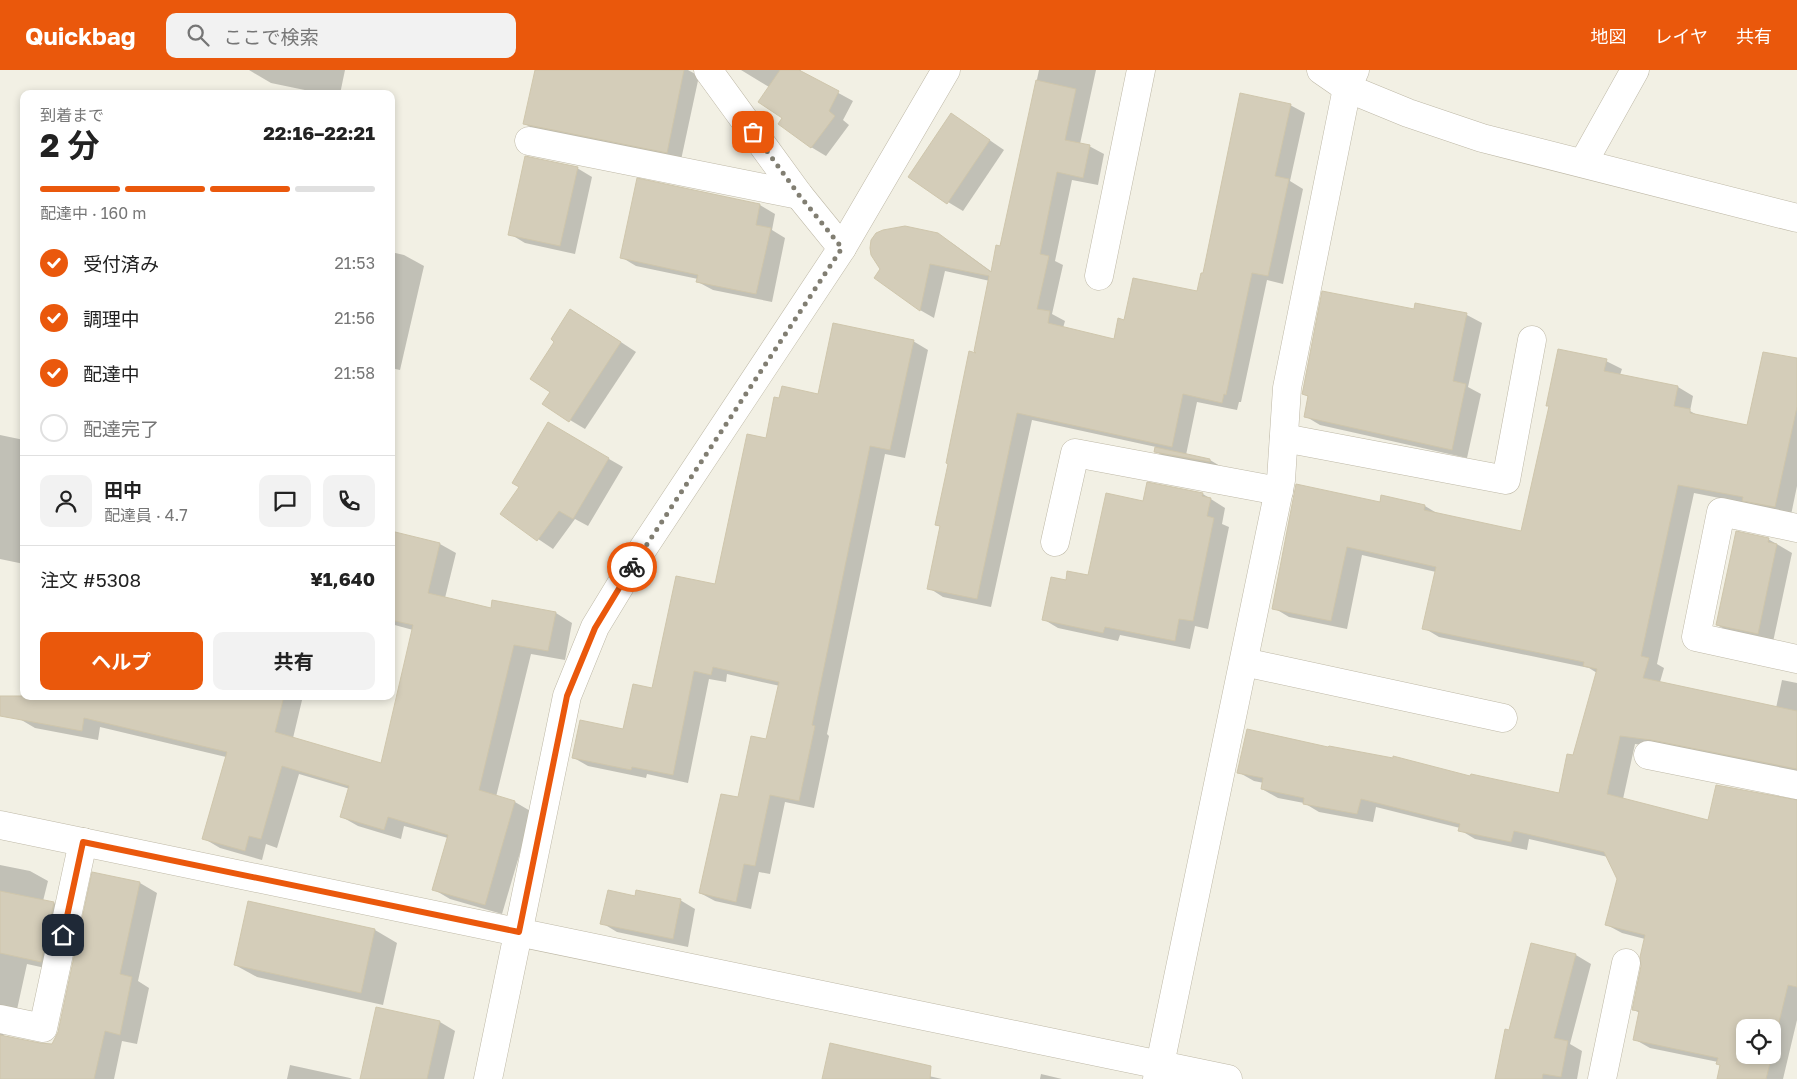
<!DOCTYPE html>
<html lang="ja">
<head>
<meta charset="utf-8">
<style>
  :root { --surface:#fff; --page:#f2f2f2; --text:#222; --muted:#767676; --line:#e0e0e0; --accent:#ea580c }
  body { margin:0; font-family:"Golos Text","Noto Sans JP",sans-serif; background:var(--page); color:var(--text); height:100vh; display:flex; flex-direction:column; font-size:19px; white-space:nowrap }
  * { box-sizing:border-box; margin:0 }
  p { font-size:16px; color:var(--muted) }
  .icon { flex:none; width:28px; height:28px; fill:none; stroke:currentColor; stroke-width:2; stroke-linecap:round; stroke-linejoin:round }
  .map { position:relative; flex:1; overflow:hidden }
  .details { position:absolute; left:20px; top:20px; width:375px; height:610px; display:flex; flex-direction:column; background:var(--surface); border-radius:10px; box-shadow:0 2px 8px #0003 }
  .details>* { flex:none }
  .fabs { position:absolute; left:1736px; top:949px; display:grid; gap:10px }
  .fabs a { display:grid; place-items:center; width:45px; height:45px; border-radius:10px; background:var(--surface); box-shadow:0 2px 8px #0003; font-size:25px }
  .pin { position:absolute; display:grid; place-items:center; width:42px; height:42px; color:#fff; margin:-21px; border-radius:10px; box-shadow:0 2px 8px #0006 }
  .courier { position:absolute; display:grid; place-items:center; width:50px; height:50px; margin:-25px; border:4px solid #ea580c; border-radius:50%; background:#fff; color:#222; box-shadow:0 1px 6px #0007 }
  .summary em { font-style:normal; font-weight:700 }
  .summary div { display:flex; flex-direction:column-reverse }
  .summary { display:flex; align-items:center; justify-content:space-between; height:85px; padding:0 20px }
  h1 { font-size:32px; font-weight:700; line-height:38px }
  .bar { display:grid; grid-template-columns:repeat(4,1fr); gap:8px 5px; align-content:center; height:60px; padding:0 20px }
  .bar i { height:6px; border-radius:4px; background:var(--line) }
  .bar .on { background:var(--accent) }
  .bar p { grid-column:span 4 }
  .line { display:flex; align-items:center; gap:12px; padding:0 20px; border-top:1px solid var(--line) }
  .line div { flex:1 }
  .round { display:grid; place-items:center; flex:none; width:52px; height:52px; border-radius:10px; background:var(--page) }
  ol { padding:0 20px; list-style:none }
  li { display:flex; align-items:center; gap:15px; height:55px }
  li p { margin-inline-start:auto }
  li .icon { padding:5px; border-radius:50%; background:var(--accent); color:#fff; stroke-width:4 }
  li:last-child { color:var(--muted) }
  li i { width:28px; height:28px; border:2px solid var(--line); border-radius:50% }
  .button { display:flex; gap:10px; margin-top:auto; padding:10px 20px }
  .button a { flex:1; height:58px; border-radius:10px; background:var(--accent); color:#fff; font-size:20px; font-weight:700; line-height:58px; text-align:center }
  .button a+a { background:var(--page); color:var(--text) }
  header { display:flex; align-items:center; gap:30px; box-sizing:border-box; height:70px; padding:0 25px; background:var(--accent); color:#fff }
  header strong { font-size:24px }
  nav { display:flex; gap:28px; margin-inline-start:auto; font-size:18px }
  .search { width:350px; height:45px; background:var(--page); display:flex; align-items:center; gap:12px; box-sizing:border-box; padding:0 18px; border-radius:10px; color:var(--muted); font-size:19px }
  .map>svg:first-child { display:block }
  .shadow { fill:#0003; fill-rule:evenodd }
  .building { fill:#d4cdb9; stroke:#cfc6ac }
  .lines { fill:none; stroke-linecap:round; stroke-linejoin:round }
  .minor-casing { stroke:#beb8a6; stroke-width:29 }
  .minor { stroke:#fff; stroke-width:28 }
  .done { stroke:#817e72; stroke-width:5; stroke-dasharray:0 9 }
  .route { stroke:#ea580c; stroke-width:6 }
</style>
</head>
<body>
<header>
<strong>Quickbag</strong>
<div class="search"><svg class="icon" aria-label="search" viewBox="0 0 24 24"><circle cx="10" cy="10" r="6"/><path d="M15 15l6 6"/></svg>ここで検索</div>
<nav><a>地図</a><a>レイヤ</a><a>共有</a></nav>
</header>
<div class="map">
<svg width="1797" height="1009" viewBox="0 0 1797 1009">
  <rect width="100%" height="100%" fill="#f2f0e4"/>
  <g class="shadow">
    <path d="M249,0H345L340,24H324L271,13Z"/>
    <path d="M536,0H688L699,6L681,90L539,62L525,54Z"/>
    <path d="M741,0H801L800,2L853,31L843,50L849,55L826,86L811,77L784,48L769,17Z"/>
    <path d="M1039,0H1096L1080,74L1089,76L1104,84L1098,115L1072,110L1055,191L1063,195L1052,244L1065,251L1063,258L1115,271L1125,251L1198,223L1204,205L1290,35L1305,43L1290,111L1303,119L1283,214L1267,210L1241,332H1239L1237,340L1197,332L1186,385L1210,390L1225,399L1170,390L1155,381L1156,377L1032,350L991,537L943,527L929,518L941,457L937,454L982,285L990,211L945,201L934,248L920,240L876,207L937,164L952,173L992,202L1001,177Z"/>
    <path d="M966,54L1004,80L963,141L948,132Z"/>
    <path d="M577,98L592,107L575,184L525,173L510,164Z"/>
    <path d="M638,110L760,135L775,144L772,160L785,168L772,232L713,220L698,212V209L636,196L621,187Z"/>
    <path d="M391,182L404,185L424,196L400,300L391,298Z"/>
    <path d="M1416,234L1467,245L1482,253L1468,317L1481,324L1467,388L1320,355L1305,346L1309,327L1304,324L1415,240Z"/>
    <path d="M586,249L636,282L585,359L570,350L551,322Z"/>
    <path d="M913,271L928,280L905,388L885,384L827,664L829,666L814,738L785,732L770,804L759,802L751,839L715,831L700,823L739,728L767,671L780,616L727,604L726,612L709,609L688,713L647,704L646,708L588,696L574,688L624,661L653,619L716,516L767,370L819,325Z"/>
    <path d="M1797,290V416L1791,445L1759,439L1750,434L1694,423L1657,594L1664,598L1660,612L1776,638L1782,610L1797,613V704L1668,678L1635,674L1623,729L1709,751L1797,731V950L1783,1009H1718L1721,995L1718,992L1650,978L1634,969L1640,943L1634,940L1643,896L1645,869L1622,863L1607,855L1618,809L1608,787L1529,769L1527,780L1475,769L1460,760V758L1376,737L1373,752L1319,742L1304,733L1278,728L1262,719L1264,713L1254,711L1238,702L1471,708L1560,725L1574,687L1597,603L1589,598L1439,567L1424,558L1436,502L1362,485L1347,559L1289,547L1274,538L1381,434L1382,427L1425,436L1440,445L1522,462L1550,337L1547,335L1606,291L1622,299L1620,305L1678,317L1693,326L1690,341L1699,346L1748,356ZM1745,958H1772V985H1745Z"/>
    <path d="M548,354L623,397L588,456L575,449L553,479L501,444L521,417Z"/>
    <path d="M0,365L24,370V494L0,489Z"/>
    <path d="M1203,424L1225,438L1222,454L1229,457L1208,559L1195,556L1190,579L1120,565L1118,571L1058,558L1043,549L1067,512L1089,507L1144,433Z"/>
    <path d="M391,463L440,474L456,483L445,528L492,539L556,543L572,553L565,590L531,584L496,727L515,732L532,742L502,844L450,829L433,819L448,768L404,756L401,769L358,756L342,747L350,719L299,704L277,778L266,774L262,790L220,778L203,768L226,687L100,657L98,670L35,658L18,648L24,618V626H303L293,668L382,694L413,560L391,554Z"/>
    <path d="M1768,469L1792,483L1773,572L1732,563L1717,555Z"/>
    <path d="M0,795L30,801L48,811L43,831L54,833L71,843L59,901L27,894L16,944L2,957L4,967L52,975L59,962L93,804L140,813L157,823L138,911L149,918L137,974L122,971L114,1009H0Z"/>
    <path d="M636,827L680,830L695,839L688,877L617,862L602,853Z"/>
    <path d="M249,832L375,860L397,873L383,935L257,907L235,895Z"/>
    <path d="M1576,885L1591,894L1570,974L1582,981L1577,1009H1496L1510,962Z"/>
    <path d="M440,952L455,961L444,1009H364Z"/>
    <path d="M290,995L350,1008L352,1009H287Z"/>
    <path d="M902,1000L942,1009H823Z"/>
    <path d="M1041,1004L1062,1009H1040Z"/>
  </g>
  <g class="building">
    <path d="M535,0H684L667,83L523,54Z"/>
    <path d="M780,0H799L839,21L829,41L835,46L811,78L778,54L782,48L758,32Z"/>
    <path d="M1036,10L1076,19L1065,70L1090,75L1083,108L1057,102L1040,184L1049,186L1037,239L1050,241L1048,253L1114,269L1118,248L1124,250L1133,208L1197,221L1201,203H1203L1240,23L1291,34L1275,106L1289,109L1268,206L1252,203L1226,325L1224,324L1222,333L1183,324L1172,377L1017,343L977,529L927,519L940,456L935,455L948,394L946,393L969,281L976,283L974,281L989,206L930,194L920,241L874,208L880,199L871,185L870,178L871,170L876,163L883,160L905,156L938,163L991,202L996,175L1000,176Z"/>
    <path d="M951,43L990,70L947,134L908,107Z"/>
    <path d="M525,86L578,97L560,176L508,165Z"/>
    <path d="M637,108L760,134L756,155L771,158L756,224L696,212L698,205L620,188Z"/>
    <path d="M1322,221L1414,239L1415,233L1467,243L1453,311L1466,314L1452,380L1304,347L1308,326L1302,324L1303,320Z"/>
    <path d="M570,239L621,272L569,352L542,334L550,322L530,309L554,272L551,269Z"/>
    <path d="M833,253L914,270L890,380L870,376L812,655L815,656L799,731L770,725L755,796L744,794L736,832L699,823L721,724L738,727L751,666L766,669L779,612L713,597L711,605L694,601L673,705L632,697L631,700L572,688L580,650L623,659L633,614L652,618L676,506L715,514L747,364L766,368L774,327L779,328L782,316L818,324Z"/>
    <path d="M1558,279L1607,289L1604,301L1678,316L1674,336L1690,339V343L1747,355L1763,282L1797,288V337L1775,437L1742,431L1743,427L1678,415L1641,586L1649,588L1643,608L1797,641V699L1651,670L1620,666L1607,724L1708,750L1716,715L1797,730V917L1788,915L1772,981V958H1745V985H1772L1766,1009H1717L1720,995L1716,994L1718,988L1633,970L1639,941L1632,940L1641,896L1640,887L1645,865L1605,855L1617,809L1604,782L1514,761L1511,772L1458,761L1460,754L1361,729L1357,744L1303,734L1304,728L1261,719L1263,708L1237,703L1247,659L1328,677L1329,676L1393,688V686L1470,706L1471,704L1559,723L1567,684L1573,685L1597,599L1583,596L1584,592L1422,559L1436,497L1347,477L1331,551L1272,539L1296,414L1380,432L1381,425L1425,435L1424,440L1521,461L1549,336H1546Z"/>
    <path d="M548,352L609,388L573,449L559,441L537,471L500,444L519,417L512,413Z"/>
    <path d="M1155,377L1210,389V392L1154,382Z"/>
    <path d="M1147,412L1203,423L1202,426L1211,428L1207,446L1214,448L1193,551L1179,549L1175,571L1105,557L1103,563L1042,550L1051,507L1066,510L1067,501L1088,505L1106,423L1143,431Z"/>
    <path d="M391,461L440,473L428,523L491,538L492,530L556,542L548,581L514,575L479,720L515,731L485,835L432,820L448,765L388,747L384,760L340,747L349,716L282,696L261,769L249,766L245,781L202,769L227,682L84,648L82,661L0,646V626H284L275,662L381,693L413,555L391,550Z"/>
    <path d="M1736,461L1769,468L1768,472L1777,474L1758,564L1716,555Z"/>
    <path d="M92,802L140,812L120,904L132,907L120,965L105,961L94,1009H0V965L40,973L52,974L58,962Z"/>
    <path d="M608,820L635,826L636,820L681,829L673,869L600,854Z"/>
    <path d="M0,821L54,832L41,892L0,883Z"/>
    <path d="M248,831L375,859L361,923L234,895Z"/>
    <path d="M1531,873L1576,884L1554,968L1568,971L1561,1007L1543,1004L1542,1009H1495L1505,959L1509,960Z"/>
    <path d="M376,937L440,951L427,1009H360Z"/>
    <path d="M830,973L931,996L930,1009H822Z"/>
  </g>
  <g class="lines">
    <g class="minor-casing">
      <g id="minor">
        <path d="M708,0L799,125L842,178"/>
        <path d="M1321,0L1347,18L1408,43L1482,68L1797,148"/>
        <path d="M529,71L799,125"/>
        <path d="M1583,93L1635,0"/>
        <path d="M1099,206L1141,0"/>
        <path d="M1284,368L1506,410L1532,270"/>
        <path d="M1797,458L1721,442L1696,567L1797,589"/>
        <path d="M1055,472L1075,383L1279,421"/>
        <path d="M1244,592L1503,648"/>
        <path d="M1648,685L1797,715"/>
        <path d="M0,755L1228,1009"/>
        <path d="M0,949L43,958L83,772"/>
        <path d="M488,1009L567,626L595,557L640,483L842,178L946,0"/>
        <path d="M1157,1009L1281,410L1287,318L1347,18L1355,0"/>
        <path d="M1602,1009L1626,893"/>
      </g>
    </g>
    <use href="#minor" class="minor"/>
  </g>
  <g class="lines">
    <path class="done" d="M632,497L842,178L799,125L753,62"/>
    <path class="route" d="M63,865L83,772L519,862L567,626L595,558L632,497"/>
  </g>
</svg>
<div class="fabs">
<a><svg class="icon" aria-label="locate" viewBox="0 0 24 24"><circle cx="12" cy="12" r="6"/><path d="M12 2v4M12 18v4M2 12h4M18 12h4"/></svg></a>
</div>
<div class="pin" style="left:753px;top:62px;background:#ea580c"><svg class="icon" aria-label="bag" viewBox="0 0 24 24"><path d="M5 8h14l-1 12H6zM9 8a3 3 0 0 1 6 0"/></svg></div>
<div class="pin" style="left:63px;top:865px;background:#1f2937"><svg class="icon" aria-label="home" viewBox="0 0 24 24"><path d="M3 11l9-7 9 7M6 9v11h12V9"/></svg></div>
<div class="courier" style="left:632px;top:497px"><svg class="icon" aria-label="bike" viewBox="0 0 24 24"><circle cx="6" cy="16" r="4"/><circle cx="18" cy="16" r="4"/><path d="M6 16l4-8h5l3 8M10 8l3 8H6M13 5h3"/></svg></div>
<section class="details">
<div class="summary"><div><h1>2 分</h1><p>到着まで</p></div><em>22:16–22:21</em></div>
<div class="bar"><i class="on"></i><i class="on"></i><i class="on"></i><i></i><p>配達中 · 160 m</p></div>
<ol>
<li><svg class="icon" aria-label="check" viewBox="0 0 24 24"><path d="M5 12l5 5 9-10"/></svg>受付済み<p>21:53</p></li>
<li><svg class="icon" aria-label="check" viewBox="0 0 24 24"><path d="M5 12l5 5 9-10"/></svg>調理中<p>21:56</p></li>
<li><svg class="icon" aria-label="check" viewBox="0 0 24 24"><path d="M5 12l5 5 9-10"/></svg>配達中<p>21:58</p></li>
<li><i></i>配達完了</li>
</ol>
<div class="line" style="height:90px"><a class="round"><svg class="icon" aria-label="person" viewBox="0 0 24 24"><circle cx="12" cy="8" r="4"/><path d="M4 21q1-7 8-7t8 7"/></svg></a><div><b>田中</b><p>配達員 · 4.7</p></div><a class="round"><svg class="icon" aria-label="chat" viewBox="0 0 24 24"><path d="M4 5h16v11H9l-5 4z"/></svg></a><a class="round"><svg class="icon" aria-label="phone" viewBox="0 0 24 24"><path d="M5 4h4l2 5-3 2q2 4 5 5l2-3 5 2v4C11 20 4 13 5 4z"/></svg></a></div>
<div class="line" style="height:65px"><div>注文 #5308</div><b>¥1,640</b></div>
<div class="button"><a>ヘルプ</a><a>共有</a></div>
</section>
</div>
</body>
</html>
